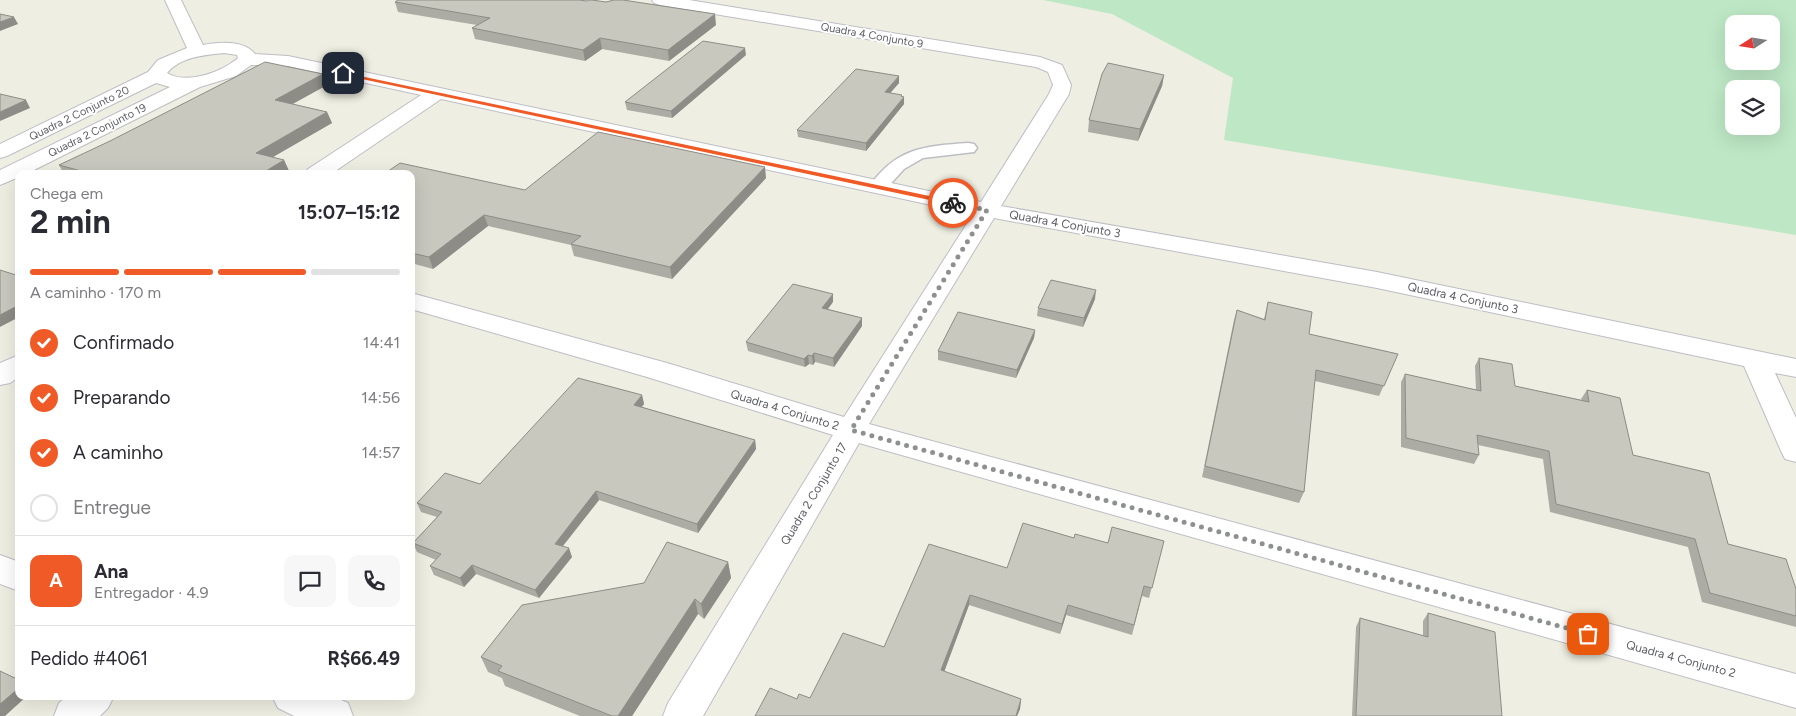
<!DOCTYPE html>
<html lang="pt">
<head>
<meta charset="utf-8">
<style>
  :root { --surface:#fff; --page:#f7f7f7; --text:#2b2b33; --muted:#7c7c81; --line:#e1e1e2; --accent:#f05a26 }
  body { margin:0; font-family:Figtree,sans-serif; background:var(--page); color:var(--text); height:100vh; display:flex; flex-direction:column; font-size:19px; white-space:nowrap }
  * { box-sizing:border-box; margin:0 }
  p { font-size:16px; color:var(--muted) }
  .icon { flex:none; width:28px; height:28px; fill:none; stroke:currentColor; stroke-width:2; stroke-linecap:round; stroke-linejoin:round }
  .map { position:relative; flex:1; overflow:hidden }
  .details { position:absolute; left:15px; top:170px; width:400px; height:530px; display:flex; flex-direction:column; background:var(--surface); border-radius:10px; box-shadow:0 5px 20px #0002 }
  .details>* { flex:none }
  .needle { width:32px; rotate:258deg }
  .fabs { position:absolute; left:1725px; top:15px; display:grid; gap:10px }
  .fabs a { display:grid; place-items:center; width:55px; height:55px; border-radius:10px; background:var(--surface); box-shadow:0 5px 20px #0002; font-size:25px }
  .pin { position:absolute; display:grid; place-items:center; width:42px; height:42px; color:#fff; margin:-21px; border-radius:10px; box-shadow:0 2px 8px #0006 }
  .courier { position:absolute; display:grid; place-items:center; width:50px; height:50px; margin:-25px; border:4px solid #f05a26; border-radius:50%; background:#fff; color:#222; box-shadow:0 1px 6px #0007 }
  .headline em { font-style:normal; font-weight:700 }
  .headline div { display:flex; flex-direction:column-reverse }
  .headline { display:flex; align-items:center; justify-content:space-between; height:85px; padding:0 15px }
  h1 { font-size:32px; font-weight:700; line-height:38px }
  .bar { display:grid; grid-template-columns:repeat(4,1fr); gap:8px 5px; align-content:center; height:60px; padding:0 15px }
  .bar i { height:6px; border-radius:4px; background:var(--line) }
  .bar .current { background:var(--accent) }
  .bar p { grid-column:span 4 }
  .line { display:flex; align-items:center; gap:12px; padding:0 15px; border-top:1px solid var(--line) }
  .line div { flex:1 }
  .round { display:grid; place-items:center; flex:none; width:52px; height:52px; border-radius:10px; background:var(--page) }
  ol { padding:0 15px; list-style:none }
  li { display:flex; align-items:center; gap:15px; height:55px }
  li p { margin-inline-start:auto }
  li .icon { padding:5px; border-radius:50%; background:var(--accent); color:#fff; stroke-width:4 }
  li:last-child { color:var(--muted) }
  li i { width:28px; height:28px; border:2px solid var(--line); border-radius:50% }
  .map>svg:first-child { display:block }
  .green { fill:#bde7c5; fill-rule:evenodd }
  .lines { fill:none; stroke-linecap:round; stroke-linejoin:round }
  .service-casing { stroke:#bdbec4; stroke-width:3 }
  .minor-casing { stroke:#bdbec4; stroke-width:2 }
  .service { fill:#fff; fill-rule:evenodd }
  .minor { fill:#fff; fill-rule:evenodd }
  .wall { fill:#adaca4 }
  .shaded-wall { fill:#8d8c86 }
  .building { fill:#c9c8bf; stroke:#8d8c86 }
  .route { fill:#f05a26 }
  .done { stroke:#8e9090; stroke-width:5; stroke-dasharray:0 9 }
  .labels { text-anchor:middle; stroke-width:4; stroke-linejoin:round; paint-order:stroke }
  .far-street-label { font-size:11px; fill:#5b5d64; stroke:#fff }
  .street-label { font-size:12px; fill:#5b5d64; stroke:#fff }
</style>
</head>
<body>
<div class="map">
<svg width="1796" height="716" viewBox="0 0 1796 716">
  <rect width="100%" height="100%" fill="#eeeee2"/>
  <path class="green" d="M1043,0H1796V235L1224,140L1233,78L1112,14ZM1734,24H1771V61H1734ZM1734,89H1771V126H1734Z"/>
  <g class="lines">
    <g class="service-casing">
      <path id="service" d="M968,143L974,144L977,148L974,152L923,158L904,169L884,191L878,192L872,191L869,187C896,148 924,146 968,143Z"/>
    </g>
    <g class="minor-casing">
      <g id="minor">
        <path d="M165,0H181L203,45C219,42 244,40 255,54L288,56L981,202L1049,94L1053,85L1048,72L1036,67L660,5L654,3L652,0H689L1040,57L1062,65L1071,85L1069,94L1001,206L1377,272L1796,359V377L1775,373L1796,418V462L1785,459L1781,451L1744,366L1377,288L994,218L869,424L1796,674V708L859,443L703,716H663L668,703L833,435L647,377L411,309V293L667,363L844,417L973,214L441,99L331,174H305L308,169L421,95L288,66L251,65L236,76L200,87L26,174H19V177L0,185V170L170,87L156,83L7,156L0,158V144L148,72L158,60L187,48ZM224,53L237,55L238,58C222,72 187,85 167,73C180,57 204,55 224,53Z"/>
        <path d="M19,355V377L10,383L0,385V363Z"/>
        <path d="M0,555L19,562V591L0,584Z"/>
        <path d="M67,696H114L108,708L100,716H54L59,703Z"/>
        <path d="M272,696H332L348,703L353,716H294L278,708Z"/>
      </g>
    </g>
    <use href="#service" class="service"/>
    <use href="#minor" class="minor"/>
  </g>
  <g class="wall">
    <path d="M395,2L716,25L669,61L602,49L585,61L475,39L472,28L477,25L398,12Z"/>
    <path d="M746,55L672,118L627,110L625,102Z"/>
    <path d="M323,74L327,85L292,104L327,112L332,123L272,157L284,160L289,171L285,174H64L59,165Z"/>
    <path d="M1164,75L1162,86L1138,141L1088,132L1089,120Z"/>
    <path d="M899,83L890,93L904,97V104L866,151L798,137L797,130Z"/>
    <path d="M411,174L525,190L766,178L672,279L574,256L571,245L488,226L433,269L411,263Z"/>
    <path d="M1095,299L1083,327L1037,316L1038,308Z"/>
    <path d="M833,302L828,309L862,318V326L834,367L815,362L813,365L809,364L805,367L748,351L746,342Z"/>
    <path d="M1268,302L1309,334L1398,354L1379,396L1315,381L1304,492L1299,503L1202,477L1234,320L1237,310L1264,319Z"/>
    <path d="M1035,330L1034,338L1016,378L938,360V351Z"/>
    <path d="M1479,358L1515,386L1582,400L1581,399L1587,390L1633,455L1728,544L1796,589V627L1702,602L1688,547L1550,512L1543,459L1478,445L1479,455L1474,464L1401,447V382L1405,374L1476,390L1475,366Z"/>
    <path d="M642,395L644,404L642,407L755,440L756,449L698,533L599,500L563,546L572,557L539,598L476,574L464,587L434,575L430,566L436,560L417,552L413,543L437,517L421,512L417,503L480,484Z"/>
    <path d="M1074,538L1108,543L1164,541L1149,598L1142,596L1132,635L1066,615L1060,634L969,605L944,672L1021,699L1020,709L1017,716H755L797,699L810,698L884,647L1007,568Z"/>
    <path d="M728,562L731,578L704,619L698,614L632,716H580L505,686L502,678L488,672L481,657L644,583Z"/>
    <path d="M1428,613L1502,716H1352L1356,627L1360,618L1423,636V621Z"/>
  </g>
  <g class="shaded-wall">
    <path d="M715,14L716,25L669,61L668,50Z"/>
    <path d="M14,17L18,24L0,31V22Z"/>
    <path d="M600,38L602,49L585,61L583,50Z"/>
    <path d="M745,48L746,55L672,118L671,111Z"/>
    <path d="M323,74L327,85L280,111L275,100Z"/>
    <path d="M1164,75L1162,86L1138,141L1140,129Z"/>
    <path d="M899,76V83L885,99V92Z"/>
    <path d="M902,95V99L904,97V104L866,151V143Z"/>
    <path d="M26,100L30,108L0,121V112Z"/>
    <path d="M327,112L332,123L261,164L256,153Z"/>
    <path d="M284,160L289,171L285,174H267L266,171Z"/>
    <path d="M765,167L766,178L672,279L670,267Z"/>
    <path d="M484,215L488,226L433,269L429,257Z"/>
    <path d="M1096,290L1095,299L1083,327L1084,318Z"/>
    <path d="M833,294V302L822,316V308Z"/>
    <path d="M19,305V317L0,327V315Z"/>
    <path d="M862,318V326L834,367L833,358Z"/>
    <path d="M1035,330L1034,338L1016,378L1017,370Z"/>
    <path d="M814,353L815,362L813,365L812,356Z"/>
    <path d="M808,355L809,364L805,367L804,359Z"/>
    <path d="M642,395L644,404L636,413L634,405Z"/>
    <path d="M755,440L756,449L698,533L697,524Z"/>
    <path d="M596,491L599,500L558,552L555,544Z"/>
    <path d="M569,548L572,557L539,598L535,590Z"/>
    <path d="M728,562L731,578L704,619L701,604Z"/>
    <path d="M472,565L476,574L464,587L460,578Z"/>
    <path d="M970,595L969,605L941,680V670Z"/>
    <path d="M695,599L698,614L632,716H618Z"/>
    <path d="M1068,605L1066,615L1060,634L1062,624Z"/>
    <path d="M19,688V696H27L5,716H0V704Z"/>
    <path d="M1021,699L1020,709L1017,716H1016Z"/>
  </g>
  <g class="building">
    <path d="M398,0H579L587,1L589,0H592L606,2L614,0H623L715,14L668,50L600,38L583,50L472,28L490,18L395,2Z"/>
    <path d="M0,14L14,17L0,22Z"/>
    <path d="M703,41L745,48L671,111L625,102Z"/>
    <path d="M265,62L323,74L275,100L327,112L256,153L284,160L266,171L278,174H92L59,165L110,141Z"/>
    <path d="M1108,63L1164,75L1140,129L1089,120L1102,74Z"/>
    <path d="M856,69L899,76L885,92L902,95L901,96L904,97L866,143L797,130Z"/>
    <path d="M0,94L26,100L0,112Z"/>
    <path d="M598,132L765,167L670,267L571,244L581,236L484,215L429,257L411,253V174H384L400,163L525,190Z"/>
    <path d="M0,270L19,276V305L0,315Z"/>
    <path d="M1051,280L1096,290L1084,318L1038,308Z"/>
    <path d="M793,284L833,294L822,308L862,318L833,358L814,353L812,356L808,355L804,359L746,342Z"/>
    <path d="M1268,302L1312,312L1309,334L1398,354L1384,386L1316,370L1304,492L1205,466L1237,310L1265,320Z"/>
    <path d="M958,312L1035,330L1017,370L938,351Z"/>
    <path d="M1479,358L1512,364L1515,386L1589,402L1587,390L1620,398L1633,455L1709,473L1728,544L1786,559L1796,589V616L1710,593L1695,539L1556,504L1549,451L1477,435L1479,455L1406,438L1405,374L1481,391Z"/>
    <path d="M578,378L642,395L634,405L755,440L697,524L596,491L555,544L569,548L535,590L472,565L460,578L430,566L441,554L413,543L442,512L417,503L445,473L480,484Z"/>
    <path d="M1023,523L1074,538L1075,534L1108,543L1112,527L1164,541L1152,588L1144,586L1134,625L1068,605L1062,624L970,595L941,670L1021,699L1016,716H755L770,688L797,699L799,694L810,698L843,633L884,647L929,544L1007,568Z"/>
    <path d="M667,542L728,562L701,604L695,599L618,716H612L498,671L502,666L481,657L522,605L644,583Z"/>
    <path d="M1428,613L1495,632L1502,716H1356L1360,618L1428,637Z"/>
    <path d="M0,671L19,680V688L0,704Z"/>
  </g>
  <path class="route" d="M341,72L953,201L957,203L953,205L343,75Z"/>
  <g class="lines">
    <path class="done" d="M953,203L987,210L851,430L1588,634"/>
  </g>
  <g class="labels">
    <g class="far-street-label">
      <text transform="translate(872 35) rotate(10)" y="4">Quadra 4 Conjunto 9</text>
      <text transform="translate(79 113) rotate(-26)" y="4">Quadra 2 Conjunto 20</text>
      <text transform="translate(97 130) rotate(-26)" y="4">Quadra 2 Conjunto 19</text>
    </g>
    <g class="street-label">
      <text transform="translate(1065 224) rotate(10)" y="4">Quadra 4 Conjunto 3</text>
      <text transform="translate(1463 298) rotate(12)" y="4">Quadra 4 Conjunto 3</text>
      <text transform="translate(785 410) rotate(17)" y="4">Quadra 4 Conjunto 2</text>
      <text transform="translate(814 494) rotate(-59)" y="4">Quadra 2 Conjunto 17</text>
      <text transform="translate(1681 659) rotate(15)" y="4">Quadra 4 Conjunto 2</text>
    </g>
  </g>
</svg>
<div class="fabs">
<a><svg class="needle" viewBox="-14 -14 28 28"><path d="M0-13l5 13h-10z" fill="#e53935"/><path d="M0 13l5-13h-10z" fill="#7c7c81"/></svg></a>
<a><svg class="icon" aria-label="layers" viewBox="0 0 24 24"><path d="M12 4l9 5-9 5-9-5zM3 14l9 5 9-5"/></svg></a>
</div>
<div class="pin" style="left:1588px;top:634px;background:#ea580c"><svg class="icon" aria-label="bag" viewBox="0 0 24 24"><path d="M5 8h14l-1 12H6zM9 8a3 3 0 0 1 6 0"/></svg></div>
<div class="pin" style="left:343px;top:73px;background:#1f2937"><svg class="icon" aria-label="home" viewBox="0 0 24 24"><path d="M3 11l9-7 9 7M6 9v11h12V9"/></svg></div>
<div class="courier" style="left:953px;top:203px"><svg class="icon" aria-label="bike" viewBox="0 0 24 24"><circle cx="6" cy="16" r="4"/><circle cx="18" cy="16" r="4"/><path d="M6 16l4-8h5l3 8M10 8l3 8H6M13 5h3"/></svg></div>
<section class="details">
<div class="headline"><div><h1>2 min</h1><p>Chega em</p></div><em>15:07–15:12</em></div>
<div class="bar"><i class="current"></i><i class="current"></i><i class="current"></i><i></i><p>A caminho · 170 m</p></div>
<ol>
<li><svg class="icon" aria-label="check" viewBox="0 0 24 24"><path d="M5 12l5 5 9-10"/></svg>Confirmado<p>14:41</p></li>
<li><svg class="icon" aria-label="check" viewBox="0 0 24 24"><path d="M5 12l5 5 9-10"/></svg>Preparando<p>14:56</p></li>
<li><svg class="icon" aria-label="check" viewBox="0 0 24 24"><path d="M5 12l5 5 9-10"/></svg>A caminho<p>14:57</p></li>
<li><i></i>Entregue</li>
</ol>
<div class="line" style="height:90px"><b class="round" style="background:var(--accent);color:#fff">A</b><div><b>Ana</b><p>Entregador · 4.9</p></div><a class="round"><svg class="icon" aria-label="chat" viewBox="0 0 24 24"><path d="M4 5h16v11H9l-5 4z"/></svg></a><a class="round"><svg class="icon" aria-label="phone" viewBox="0 0 24 24"><path d="M5 4h4l2 5-3 2q2 4 5 5l2-3 5 2v4C11 20 4 13 5 4z"/></svg></a></div>
<div class="line" style="height:65px"><div>Pedido #4061</div><b>R$66.49</b></div>
</section>
</div>
</body>
</html>
